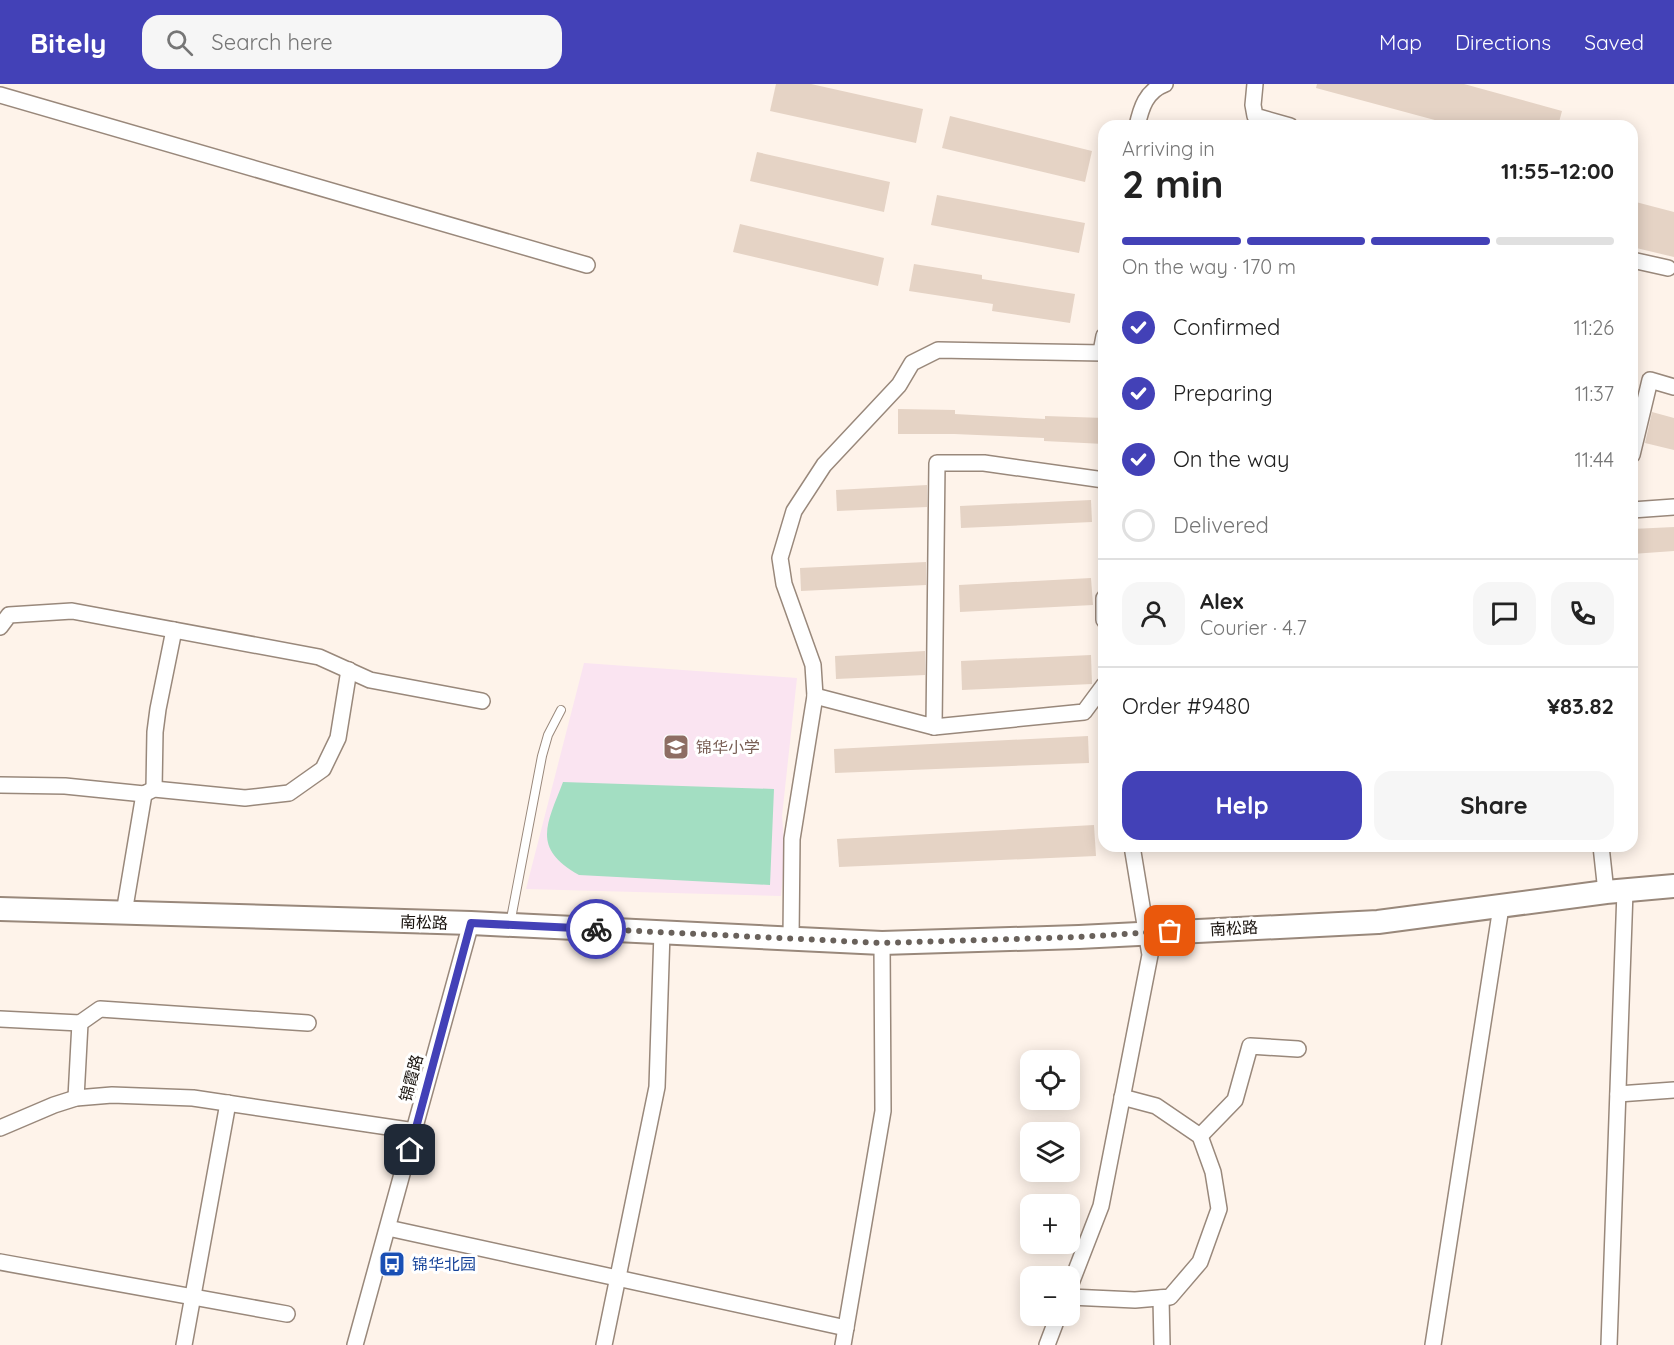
<!DOCTYPE html>
<html lang="en">
<head>
<meta charset="utf-8">
<style>
  :root { --surface:#fff; --page:#f6f6f6; --text:#222; --muted:#767676; --line:#e0e0e0; --accent:#4341b7 }
  body { margin:0; font-family:Quicksand,"Noto Sans SC",sans-serif; background:var(--page); color:var(--text); height:100vh; display:flex; flex-direction:column; font-size:22px; white-space:nowrap }
  * { box-sizing:border-box; margin:0 }
  p { font-size:20px; color:var(--muted) }
  .icon { flex:none; width:33px; height:33px; fill:none; stroke:currentColor; stroke-width:2; stroke-linecap:round; stroke-linejoin:round }
  .map { position:relative; flex:1; overflow:hidden }
  .drawer { position:absolute; left:1098px; top:36px; width:540px; height:732px; display:flex; flex-direction:column; background:var(--surface); border-radius:18px; box-shadow:0 3px 15px #0003 }
  .drawer>* { flex:none }
  .buttons { position:absolute; left:1020px; top:966px; display:grid; gap:12px }
  .buttons a { display:grid; place-items:center; width:60px; height:60px; border-radius:12px; background:var(--surface); box-shadow:0 3px 15px #0003; font-size:30px }
  .pin { position:absolute; display:grid; place-items:center; width:51px; height:51px; color:#fff; margin:-26px; border-radius:12px; box-shadow:0 3px 9px #0006 }
  .courier { position:absolute; display:grid; place-items:center; width:60px; height:60px; margin:-30px; border:4px solid #4341b7; border-radius:50%; background:#fff; color:#222; box-shadow:0 2px 8px #0007 }
  .headline em { font-style:normal; font-weight:700 }
  .headline div { display:flex; flex-direction:column-reverse }
  .headline { display:flex; align-items:center; justify-content:space-between; height:102px; padding:0 24px }
  h1 { font-size:39px; font-weight:700; line-height:45px }
  .bar { display:grid; grid-template-columns:repeat(4,1fr); gap:9px 6px; align-content:center; height:72px; padding:0 24px }
  .bar i { height:8px; border-radius:4px; background:var(--line) }
  .bar .on { background:var(--accent) }
  .bar p { grid-column:span 4 }
  .line { display:flex; align-items:center; gap:15px; padding:0 24px; border-top:2px solid var(--line) }
  .line div { flex:1 }
  .round { display:grid; place-items:center; flex:none; width:63px; height:63px; border-radius:18px; background:var(--page) }
  ol { padding:0 24px; list-style:none }
  li { display:flex; align-items:center; gap:18px; height:66px }
  li p { margin-inline-start:auto }
  li .icon { padding:6px; border-radius:50%; background:var(--accent); color:#fff; stroke-width:4 }
  li:last-child { color:var(--muted) }
  li i { width:33px; height:33px; border:3px solid var(--line); border-radius:50% }
  .action { display:flex; gap:12px; margin-top:auto; padding:12px 24px }
  .action a { flex:1; height:69px; border-radius:18px; background:var(--accent); color:#fff; font-size:24px; font-weight:700; line-height:69px; text-align:center }
  .action a+a { background:var(--page); color:var(--text) }
  header { display:flex; align-items:center; gap:36px; box-sizing:border-box; height:84px; padding:0 30px; background:var(--accent); color:#fff }
  header strong { font-size:28px }
  nav { display:flex; gap:33px; margin-inline-start:auto; font-size:21px }
  .search { width:420px; height:54px; background:var(--page); display:flex; align-items:center; gap:15px; box-sizing:border-box; padding:0 21px; border-radius:18px; color:var(--muted); font-size:22px }
  .map>svg:first-child { display:block }
  .education { fill:#fae4f1 }
  .green { fill:#a3dec2 }
  .building { fill:#e5d3c5 }
  .lines { fill:none; stroke-linecap:round; stroke-linejoin:round }
  .lane-casing { stroke:#99887b; stroke-width:10 }
  .street-casing { stroke:#99887b; stroke-width:18 }
  .secondary-casing { stroke:#99887b; stroke-width:26 }
  .lane { stroke:#fff; stroke-width:8 }
  .street { stroke:#fff; stroke-width:15 }
  .secondary { stroke:#fff; stroke-width:22 }
  .done { stroke:#69615b; stroke-width:6; stroke-dasharray:0 10.8 }
  .route { stroke:#4341b7; stroke-width:8 }
  .labels { text-anchor:middle; stroke-width:6; stroke-linejoin:round; paint-order:stroke }
  .education-label { font-size:16px; fill:#785e54; stroke:#fff; text-anchor:start }
  .street-label { font-size:16px; fill:#19130e; stroke:#fff }
  .transit-label { font-size:16px; fill:#164399; stroke:#fff; text-anchor:start }
</style>
</head>
<body>
<header>
<strong>Bitely</strong>
<div class="search"><svg class="icon" aria-label="search" viewBox="0 0 24 24"><circle cx="10" cy="10" r="6"/><path d="M15 15l6 6"/></svg>Search here</div>
<nav><a>Map</a><a>Directions</a><a>Saved</a></nav>
</header>
<div class="map">
<svg width="1674" height="1261" viewBox="0 0 1674 1261">
  <rect width="100%" height="100%" fill="#fef3ea"/>
  <path class="education" d="M584,579L797,594L782,732L785,770L781,812L526,805Z"/>
  <path class="green" d="M563,698L774,705L770,801L579,791C531,764 547,740 563,698Z"/>
  <g class="building">
    <path d="M776,0H811L923,25L916,59L770,27Z"/>
    <path d="M1317,0H1464L1562,27L1558,42H1457L1316,4Z"/>
    <path d="M950,32L1092,67L1085,98L942,64Z"/>
    <path d="M757,68L890,98L884,128L750,97Z"/>
    <path d="M937,111L1085,139L1079,169L931,141Z"/>
    <path d="M1632,117L1674,128V173L1632,163Z"/>
    <path d="M740,140L884,174L878,202L733,168Z"/>
    <path d="M914,180L982,191V195L1075,210L1070,239L992,227L993,220L909,207Z"/>
    <path d="M898,325L955,326V330L1045,335V332L1104,334V360L1044,357V354L954,350H898Z"/>
    <path d="M1652,328L1674,334V366L1645,359Z"/>
    <path d="M927,401V423L837,427L836,406Z"/>
    <path d="M1091,416L1092,438L961,444L960,422Z"/>
    <path d="M1674,443V467L1632,470V445Z"/>
    <path d="M926,478V501L801,507L800,484Z"/>
    <path d="M1091,494L1093,521L960,528L959,501Z"/>
    <path d="M925,567V591L836,595L835,572Z"/>
    <path d="M1091,571L1092,600L962,606L961,577Z"/>
    <path d="M1088,652L1089,679L835,689L834,665Z"/>
    <path d="M1094,741L1096,772L839,783L837,755Z"/>
  </g>
  <g class="lines">
    <g class="lane-casing">
      <path id="lane" d="M510,840L542,672L548,651L561,626"/>
    </g>
    <g class="street-casing">
      <g id="street">
        <path d="M1255,0L1253,21L1255,32L1290,42"/>
        <path d="M0,11L587,181"/>
        <path d="M1137,42C1141,24 1146,7 1165,0"/>
        <path d="M1632,176L1668,184"/>
        <path d="M1101,268L1104,252"/>
        <path d="M1632,371L1650,296L1674,303"/>
        <path d="M1632,426L1674,423"/>
        <path d="M1104,514V536"/>
        <path d="M0,543L9,531L72,527L319,573L370,596L482,617"/>
        <path d="M815,612L934,643L937,379H984L1104,396"/>
        <path d="M934,643L1084,628L1104,601"/>
        <path d="M0,701L65,702L144,710L154,705L245,714L289,709L323,685L338,654L349,586"/>
        <path d="M154,705L155,648L158,625L174,546"/>
        <path d="M1601,762L1606,808"/>
        <path d="M124,829L144,710"/>
        <path d="M791,855L792,755L815,612L813,581L784,500L780,474L794,427L824,381L899,301L912,279L938,266L1104,269"/>
        <path d="M0,935L80,939"/>
        <path d="M1618,1010L1674,1006"/>
        <path d="M76,1014L80,939L100,925L308,939"/>
        <path d="M0,1044L54,1021L76,1014L112,1011L193,1014L415,1047"/>
        <path d="M1200,1052L1235,1016L1250,962L1298,965"/>
        <path d="M388,1144L846,1244"/>
        <path d="M0,1178L287,1230"/>
        <path d="M1070,1202L1101,1122L1150,871L1132,762"/>
        <path d="M1070,1213L1135,1216L1170,1213L1200,1178L1219,1125L1213,1088L1200,1052L1156,1022L1122,1013"/>
        <path d="M1161,1214L1162,1261"/>
        <path d="M184,1261L228,1019"/>
        <path d="M355,1261L471,839"/>
        <path d="M604,1261L657,1003L662,848"/>
        <path d="M843,1261L883,1027L882,859"/>
        <path d="M1047,1261L1058,1232"/>
        <path d="M1433,1261L1501,823"/>
        <path d="M1609,1261L1625,807"/>
      </g>
    </g>
    <g class="secondary-casing">
      <path id="secondary" d="M0,825L471,839L882,859L1079,853L1378,838L1606,808L1674,802"/>
    </g>
    <use href="#lane" class="lane"/>
    <use href="#street" class="street"/>
    <use href="#secondary" class="secondary"/>
  </g>
  <g class="lines">
    <path class="done" d="M596,845L882,859L1079,853L1170,847"/>
    <path class="route" d="M410,1066L471,839L596,845"/>
  </g>
  <defs>
    <g id="school-square" transform="scale(1.35)"><rect x="-9" y="-9" width="18" height="18" rx="4" fill="#8d6e63" stroke="#fff"/><path d="M0-5L7-2L0 1L-7-2ZM-4 1L0 2.5L4 1V4Q0 6-4 4Z" fill="#fff"/></g>
    <g id="bus-square" transform="scale(1.35)"><rect x="-9" y="-9" width="18" height="18" rx="4" fill="#1a4fb4" stroke="#fff"/><path d="M-5-6H5V4H4V6H2V4H-2V6H-4V4H-5ZM-3.5-4V0h7V-4ZM-3.5 1.2v1.5H-2V1.2ZM2 1.2v1.5H3.5V1.2Z" fill="#fff"/></g>
  </defs>
  <g fill-rule="evenodd">
    <use href="#school-square" x="676" y="663"/>
    <use href="#bus-square" x="392" y="1180"/>
  </g>
  <g class="labels">
    <g class="education-label">
      <text x="696" y="669">锦华小学</text>
    </g>
    <g class="street-label">
      <text transform="translate(424 838) rotate(2)" y="6">南松路</text>
      <text transform="translate(1234 844) rotate(-3)" y="6">南松路</text>
      <text transform="translate(411 994) rotate(-75)" y="6">锦霞路</text>
    </g>
    <g class="transit-label">
      <text x="412" y="1186">锦华北园</text>
    </g>
  </g>
</svg>
<div class="buttons">
<a><svg class="icon" aria-label="locate" viewBox="0 0 24 24"><circle cx="12" cy="12" r="6"/><path d="M12 2v4M12 18v4M2 12h4M18 12h4"/></svg></a>
<a><svg class="icon" aria-label="layers" viewBox="0 0 24 24"><path d="M12 4l9 5-9 5-9-5zM3 14l9 5 9-5"/></svg></a>
<a>+</a>
<a>−</a>
</div>
<div class="pin" style="left:1170px;top:847px;background:#ea580c"><svg class="icon" aria-label="bag" viewBox="0 0 24 24"><path d="M5 8h14l-1 12H6zM9 8a3 3 0 0 1 6 0"/></svg></div>
<div class="pin" style="left:410px;top:1066px;background:#1f2937"><svg class="icon" aria-label="home" viewBox="0 0 24 24"><path d="M3 11l9-7 9 7M6 9v11h12V9"/></svg></div>
<div class="courier" style="left:596px;top:845px"><svg class="icon" aria-label="bike" viewBox="0 0 24 24"><circle cx="6" cy="16" r="4"/><circle cx="18" cy="16" r="4"/><path d="M6 16l4-8h5l3 8M10 8l3 8H6M13 5h3"/></svg></div>
<section class="drawer">
<div class="headline"><div><h1>2 min</h1><p>Arriving in</p></div><em>11:55–12:00</em></div>
<div class="bar"><i class="on"></i><i class="on"></i><i class="on"></i><i></i><p>On the way · 170 m</p></div>
<ol>
<li><svg class="icon" aria-label="check" viewBox="0 0 24 24"><path d="M5 12l5 5 9-10"/></svg>Confirmed<p>11:26</p></li>
<li><svg class="icon" aria-label="check" viewBox="0 0 24 24"><path d="M5 12l5 5 9-10"/></svg>Preparing<p>11:37</p></li>
<li><svg class="icon" aria-label="check" viewBox="0 0 24 24"><path d="M5 12l5 5 9-10"/></svg>On the way<p>11:44</p></li>
<li><i></i>Delivered</li>
</ol>
<div class="line" style="height:108px"><a class="round"><svg class="icon" aria-label="person" viewBox="0 0 24 24"><circle cx="12" cy="8" r="4"/><path d="M4 21q1-7 8-7t8 7"/></svg></a><div><b>Alex</b><p>Courier · 4.7</p></div><a class="round"><svg class="icon" aria-label="chat" viewBox="0 0 24 24"><path d="M4 5h16v11H9l-5 4z"/></svg></a><a class="round"><svg class="icon" aria-label="phone" viewBox="0 0 24 24"><path d="M5 4h4l2 5-3 2q2 4 5 5l2-3 5 2v4C11 20 4 13 5 4z"/></svg></a></div>
<div class="line" style="height:78px"><div>Order #9480</div><b>¥83.82</b></div>
<div class="action"><a>Help</a><a>Share</a></div>
</section>
</div>
</body>
</html>
